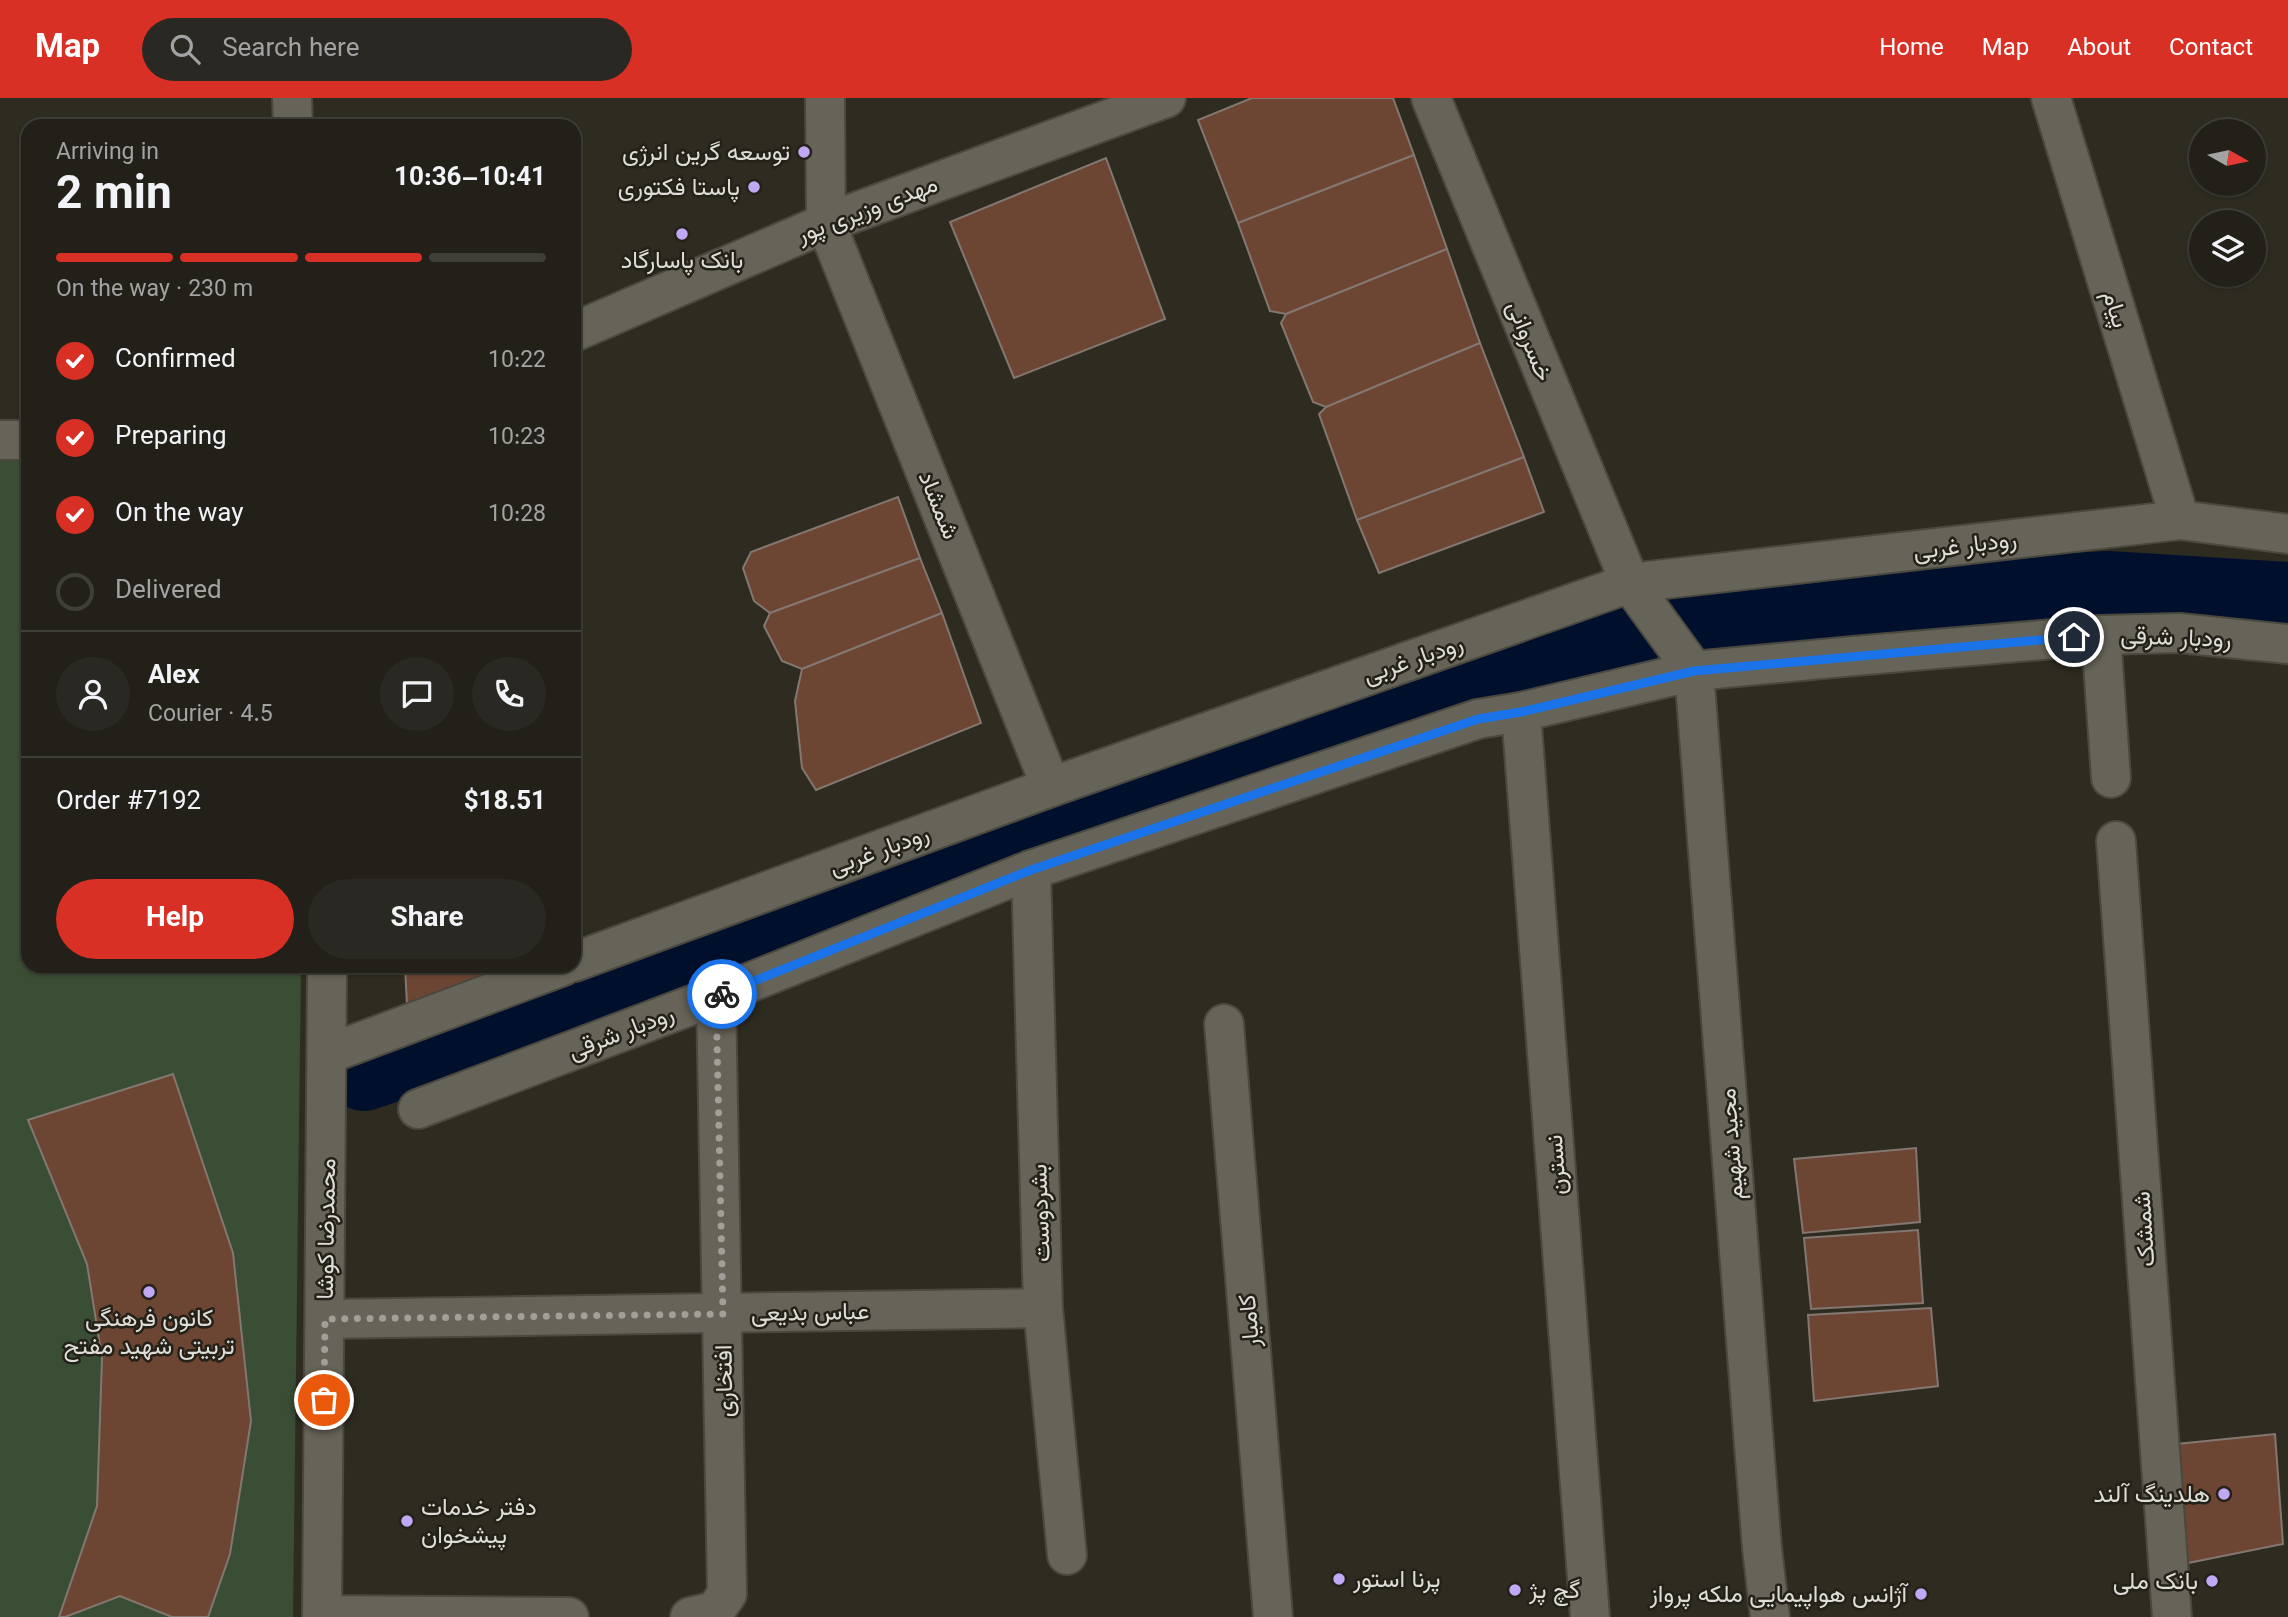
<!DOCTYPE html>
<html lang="en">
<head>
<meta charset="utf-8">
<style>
  :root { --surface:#222019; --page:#2a2822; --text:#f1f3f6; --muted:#a2a3a2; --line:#3f3e38; --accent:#d93025 }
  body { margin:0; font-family:Georgia,Vazirmatn,serif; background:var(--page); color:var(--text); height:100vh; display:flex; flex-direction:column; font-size:26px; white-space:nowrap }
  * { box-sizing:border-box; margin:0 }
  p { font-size:23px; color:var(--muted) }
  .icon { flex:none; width:38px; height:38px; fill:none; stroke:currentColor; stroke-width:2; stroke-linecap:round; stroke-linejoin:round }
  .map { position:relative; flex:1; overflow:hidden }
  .drawer { position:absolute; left:21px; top:21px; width:560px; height:854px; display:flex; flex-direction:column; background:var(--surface); border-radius:21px; box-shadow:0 2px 5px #0004,0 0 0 2px var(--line) }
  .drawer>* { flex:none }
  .needle { width:46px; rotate:99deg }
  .controls { position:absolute; left:2189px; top:21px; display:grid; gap:14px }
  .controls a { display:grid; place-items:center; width:77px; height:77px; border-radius:50%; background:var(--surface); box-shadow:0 2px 5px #0004,0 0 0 2px var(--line); font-size:35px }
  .pin { position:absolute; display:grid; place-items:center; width:60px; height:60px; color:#fff; margin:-30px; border:4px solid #fff; border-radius:50%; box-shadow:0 2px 7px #0007 }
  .courier { position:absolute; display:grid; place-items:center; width:70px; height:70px; margin:-35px; border:5px solid #1a73e8; border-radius:50%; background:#fff; color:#222; box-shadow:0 2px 9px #0007 }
  .overview em { font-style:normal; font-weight:700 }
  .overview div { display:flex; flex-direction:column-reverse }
  .overview { display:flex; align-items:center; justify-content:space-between; height:119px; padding:0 35px }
  h1 { font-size:46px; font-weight:700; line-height:52px }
  .bar { display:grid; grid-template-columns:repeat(4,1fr); gap:10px 7px; align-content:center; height:84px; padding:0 35px }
  .bar i { height:9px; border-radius:5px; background:var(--line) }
  .bar .on { background:var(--accent) }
  .bar p { grid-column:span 4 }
  .line { display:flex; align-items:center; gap:18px; padding:0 35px; border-top:2px solid var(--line) }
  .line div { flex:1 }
  .round { display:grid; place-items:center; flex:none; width:74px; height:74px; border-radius:37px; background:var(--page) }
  ol { padding:0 35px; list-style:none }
  li { display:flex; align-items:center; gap:21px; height:77px }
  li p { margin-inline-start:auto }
  li .icon { padding:7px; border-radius:50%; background:var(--accent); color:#fff; stroke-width:4 }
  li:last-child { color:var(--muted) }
  li i { width:38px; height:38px; border:4px solid var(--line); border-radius:50% }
  .cta { display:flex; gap:14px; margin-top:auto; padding:14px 35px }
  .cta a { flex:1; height:80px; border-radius:42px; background:var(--accent); color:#fff; font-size:28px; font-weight:700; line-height:80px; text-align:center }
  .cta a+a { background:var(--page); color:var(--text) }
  header { display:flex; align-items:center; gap:42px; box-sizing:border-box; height:98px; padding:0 35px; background:var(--accent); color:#fff }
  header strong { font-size:33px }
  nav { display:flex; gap:38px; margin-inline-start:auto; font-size:24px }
  .search { width:490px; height:63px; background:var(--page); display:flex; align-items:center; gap:18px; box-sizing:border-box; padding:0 24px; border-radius:38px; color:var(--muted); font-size:26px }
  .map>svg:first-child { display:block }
  .green { fill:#3a4d35 }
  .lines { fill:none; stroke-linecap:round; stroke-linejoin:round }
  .river { stroke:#00102c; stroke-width:74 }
  .building { fill:#6d4533; stroke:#837771; stroke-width:2 }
  .street-casing { stroke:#4a483f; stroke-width:42 }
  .secondary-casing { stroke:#4a483f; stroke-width:42 }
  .street { stroke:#666358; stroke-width:38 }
  .secondary { stroke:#666358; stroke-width:38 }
  .done { stroke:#a19f97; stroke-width:7; stroke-dasharray:0 12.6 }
  .route { stroke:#1a73e8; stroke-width:9 }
  .poi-dot { fill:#bfa9f4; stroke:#242118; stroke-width:2.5 }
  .labels { text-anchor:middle; stroke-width:5; stroke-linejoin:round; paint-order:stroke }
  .poi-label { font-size:24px; fill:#dfddd7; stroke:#242118; text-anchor:end }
  .street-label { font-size:24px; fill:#dfddd7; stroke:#242118 }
</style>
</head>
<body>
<header>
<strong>Map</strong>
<div class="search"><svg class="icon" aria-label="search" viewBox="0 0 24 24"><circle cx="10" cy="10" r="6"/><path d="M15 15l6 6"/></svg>Search here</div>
<nav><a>Home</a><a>Map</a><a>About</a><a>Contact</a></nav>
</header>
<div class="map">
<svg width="2288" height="1519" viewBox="0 0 2288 1519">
  <rect width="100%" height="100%" fill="#2e2b21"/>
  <path class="green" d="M0,360H28V868H301L293,1519H0Z"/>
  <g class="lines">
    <path class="river" d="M364,976L879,802L1369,617L1733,512L2108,490L2288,501"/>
  </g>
  <g class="building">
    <path d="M1252,0H1393L1414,57L1238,125L1198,22Z"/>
    <path d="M1414,57L1447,151L1286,216L1270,213L1238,125Z"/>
    <path d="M1106,60L1165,221L1014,280L950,124Z"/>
    <path d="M1447,151L1480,245L1326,309L1313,304L1281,225L1286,216Z"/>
    <path d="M1480,245L1524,359L1357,422L1319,316L1326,309Z"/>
    <path d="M1524,359L1544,414L1379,475L1357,422Z"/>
    <path d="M898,399L920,460L770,515L754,503L743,470L751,454Z"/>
    <path d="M920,460L942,515L802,571L782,563L764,528L770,515Z"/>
    <path d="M942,515L981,625L816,692L802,670L795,603L802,571Z"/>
    <path d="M405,868H513L407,907Z"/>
    <path d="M173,976L233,1155L251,1323L230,1456L208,1519H172L120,1498L65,1519H59L97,1408L102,1260L87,1166L28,1022Z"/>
    <path d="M1916,1050L1920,1124L1803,1135L1794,1061Z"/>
    <path d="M1918,1132L1923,1205L1811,1211L1804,1140Z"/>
    <path d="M1931,1210L1938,1288L1814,1303L1808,1217Z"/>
    <path d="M2275,1336L2283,1446L2173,1468L2167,1347Z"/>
  </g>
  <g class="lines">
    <g class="street-casing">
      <g id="street">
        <path d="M825,0L826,125L1051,689"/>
        <path d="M1431,0L1630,485L1694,573"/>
        <path d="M2051,0L2180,422"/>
        <path d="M0,342H28"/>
        <path d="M2101,537L2111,680"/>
        <path d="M1694,573L1762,1450L1770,1519"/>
        <path d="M1521,614L1590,1519"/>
        <path d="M2116,743L2172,1519"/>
        <path d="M1031,772L1043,1210L1067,1457"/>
        <path d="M574,864L1051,689L1630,485L2180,422L2288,436"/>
        <path d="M1224,926L1273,1519"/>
        <path d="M328,956L563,868"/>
        <path d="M418,1011L716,898L1031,772L1478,621L1521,614L1694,573L1854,558L2101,537L2179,535L2288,546"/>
        <path d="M325,1221L1043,1210"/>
        <path d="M322,1517L569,1519"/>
        <path d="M322,1519L327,868"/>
        <path d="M690,1519L715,1513L727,1496L716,898"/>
      </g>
    </g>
    <g class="secondary-casing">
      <g id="secondary">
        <path d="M292,0L293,28"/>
        <path d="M574,234L826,125L1166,0"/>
      </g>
    </g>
    <use href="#street" class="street"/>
    <use href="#secondary" class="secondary"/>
  </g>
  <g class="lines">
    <path class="done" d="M324,1302L325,1221L723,1216L716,898L722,896"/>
    <path class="route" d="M722,896L1031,772L1478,621L1521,614L1694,573L2074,539"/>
  </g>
  <g class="poi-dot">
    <circle cx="804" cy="54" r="7"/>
    <circle cx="754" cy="89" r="7"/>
    <circle cx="682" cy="136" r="7"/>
    <circle cx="149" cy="1194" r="7"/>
    <circle cx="2224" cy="1396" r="7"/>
    <circle cx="407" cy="1423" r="7"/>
    <circle cx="1339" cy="1481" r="7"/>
    <circle cx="2212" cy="1483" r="7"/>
    <circle cx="1515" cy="1492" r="7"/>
    <circle cx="1921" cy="1496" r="7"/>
  </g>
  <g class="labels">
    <g class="poi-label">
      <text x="790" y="62">توسعه گرین انرژی</text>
      <text x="740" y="97">پاستا فکتورى</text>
      <text x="682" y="170" text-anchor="middle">بانک پاسارگاد</text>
      <text x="149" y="1228" text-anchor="middle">کانون فرهنگی<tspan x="149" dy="28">تربیتی شهید مفتح</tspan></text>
      <text x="2210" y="1404">هلدینگ آلند</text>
      <text x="421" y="1417" text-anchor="start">دفتر خدمات<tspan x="421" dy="28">پیشخوان</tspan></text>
      <text x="1353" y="1489" text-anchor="start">پرنا استور</text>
      <text x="2198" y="1491">بانک ملی</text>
      <text x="1529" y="1500" text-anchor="start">گچ پژ</text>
      <text x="1907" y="1504">آژانس هواپیمایی ملکه پرواز</text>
    </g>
    <g class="street-label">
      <text transform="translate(867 111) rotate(-21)" y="8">مهدی وزیری پور</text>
      <text transform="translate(2116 211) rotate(73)" y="8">پیام</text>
      <text transform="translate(1530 243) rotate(68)" y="8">خسروانی</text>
      <text transform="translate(939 407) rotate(68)" y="8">شمشاد</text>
      <text transform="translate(1965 447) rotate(-7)" y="8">رودبار غربی</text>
      <text transform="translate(2176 539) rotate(2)" y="8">رودبار شرقی</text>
      <text transform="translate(1413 561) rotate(-19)" y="8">رودبار غربی</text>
      <text transform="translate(879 752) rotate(-20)" y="8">رودبار غربی</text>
      <text transform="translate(621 934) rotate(-21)" y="8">رودبار شرقی</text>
      <text transform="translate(1731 1046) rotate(-94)" y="8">مجید شهیم</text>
      <text transform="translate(1556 1067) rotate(-94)" y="8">نسترن</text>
      <text transform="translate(1040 1115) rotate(-92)" y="8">بشردوست</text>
      <text transform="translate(326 1131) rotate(-89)" y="8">محمدرضا کوشا</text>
      <text transform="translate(2144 1131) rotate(-94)" y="8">شمشک</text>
      <text transform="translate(810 1214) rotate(-1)" y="8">عباس بدیعی</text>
      <text transform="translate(1249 1223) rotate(-95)" y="8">کامیار</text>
      <text transform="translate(724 1283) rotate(-91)" y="8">افتخاری</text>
    </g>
  </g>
</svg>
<div class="controls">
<a><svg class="needle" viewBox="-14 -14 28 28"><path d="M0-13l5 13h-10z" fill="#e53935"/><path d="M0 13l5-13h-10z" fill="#a2a3a2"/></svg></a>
<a><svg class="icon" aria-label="layers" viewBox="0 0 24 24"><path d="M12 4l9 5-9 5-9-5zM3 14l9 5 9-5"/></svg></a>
</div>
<div class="pin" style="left:324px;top:1302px;background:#ea580c"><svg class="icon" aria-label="bag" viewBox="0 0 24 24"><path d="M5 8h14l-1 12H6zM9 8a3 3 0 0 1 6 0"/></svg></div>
<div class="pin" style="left:2074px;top:539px;background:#1f2937"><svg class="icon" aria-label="home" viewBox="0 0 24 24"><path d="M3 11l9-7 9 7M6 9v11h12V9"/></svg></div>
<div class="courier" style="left:722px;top:896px"><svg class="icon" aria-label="bike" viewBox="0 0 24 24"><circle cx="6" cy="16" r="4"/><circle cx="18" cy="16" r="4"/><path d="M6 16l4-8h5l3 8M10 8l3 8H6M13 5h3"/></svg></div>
<section class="drawer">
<div class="overview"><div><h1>2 min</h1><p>Arriving in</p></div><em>10:36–10:41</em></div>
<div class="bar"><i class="on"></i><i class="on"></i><i class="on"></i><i></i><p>On the way · 230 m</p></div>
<ol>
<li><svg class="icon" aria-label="check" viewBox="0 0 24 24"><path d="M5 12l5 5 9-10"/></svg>Confirmed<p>10:22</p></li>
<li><svg class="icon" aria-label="check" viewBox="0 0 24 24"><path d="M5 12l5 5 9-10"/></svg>Preparing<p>10:23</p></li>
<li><svg class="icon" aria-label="check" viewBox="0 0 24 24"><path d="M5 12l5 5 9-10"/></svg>On the way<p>10:28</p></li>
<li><i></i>Delivered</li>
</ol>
<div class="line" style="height:126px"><a class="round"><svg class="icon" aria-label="person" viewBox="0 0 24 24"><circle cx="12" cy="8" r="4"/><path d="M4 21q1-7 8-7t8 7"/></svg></a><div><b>Alex</b><p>Courier · 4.5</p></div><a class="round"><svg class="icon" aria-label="chat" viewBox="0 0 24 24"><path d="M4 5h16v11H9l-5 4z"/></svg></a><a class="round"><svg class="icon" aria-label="phone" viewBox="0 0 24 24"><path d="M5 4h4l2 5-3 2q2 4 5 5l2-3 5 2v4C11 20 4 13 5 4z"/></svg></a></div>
<div class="line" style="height:91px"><div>Order #7192</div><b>$18.51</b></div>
<div class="cta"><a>Help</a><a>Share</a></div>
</section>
</div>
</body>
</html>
